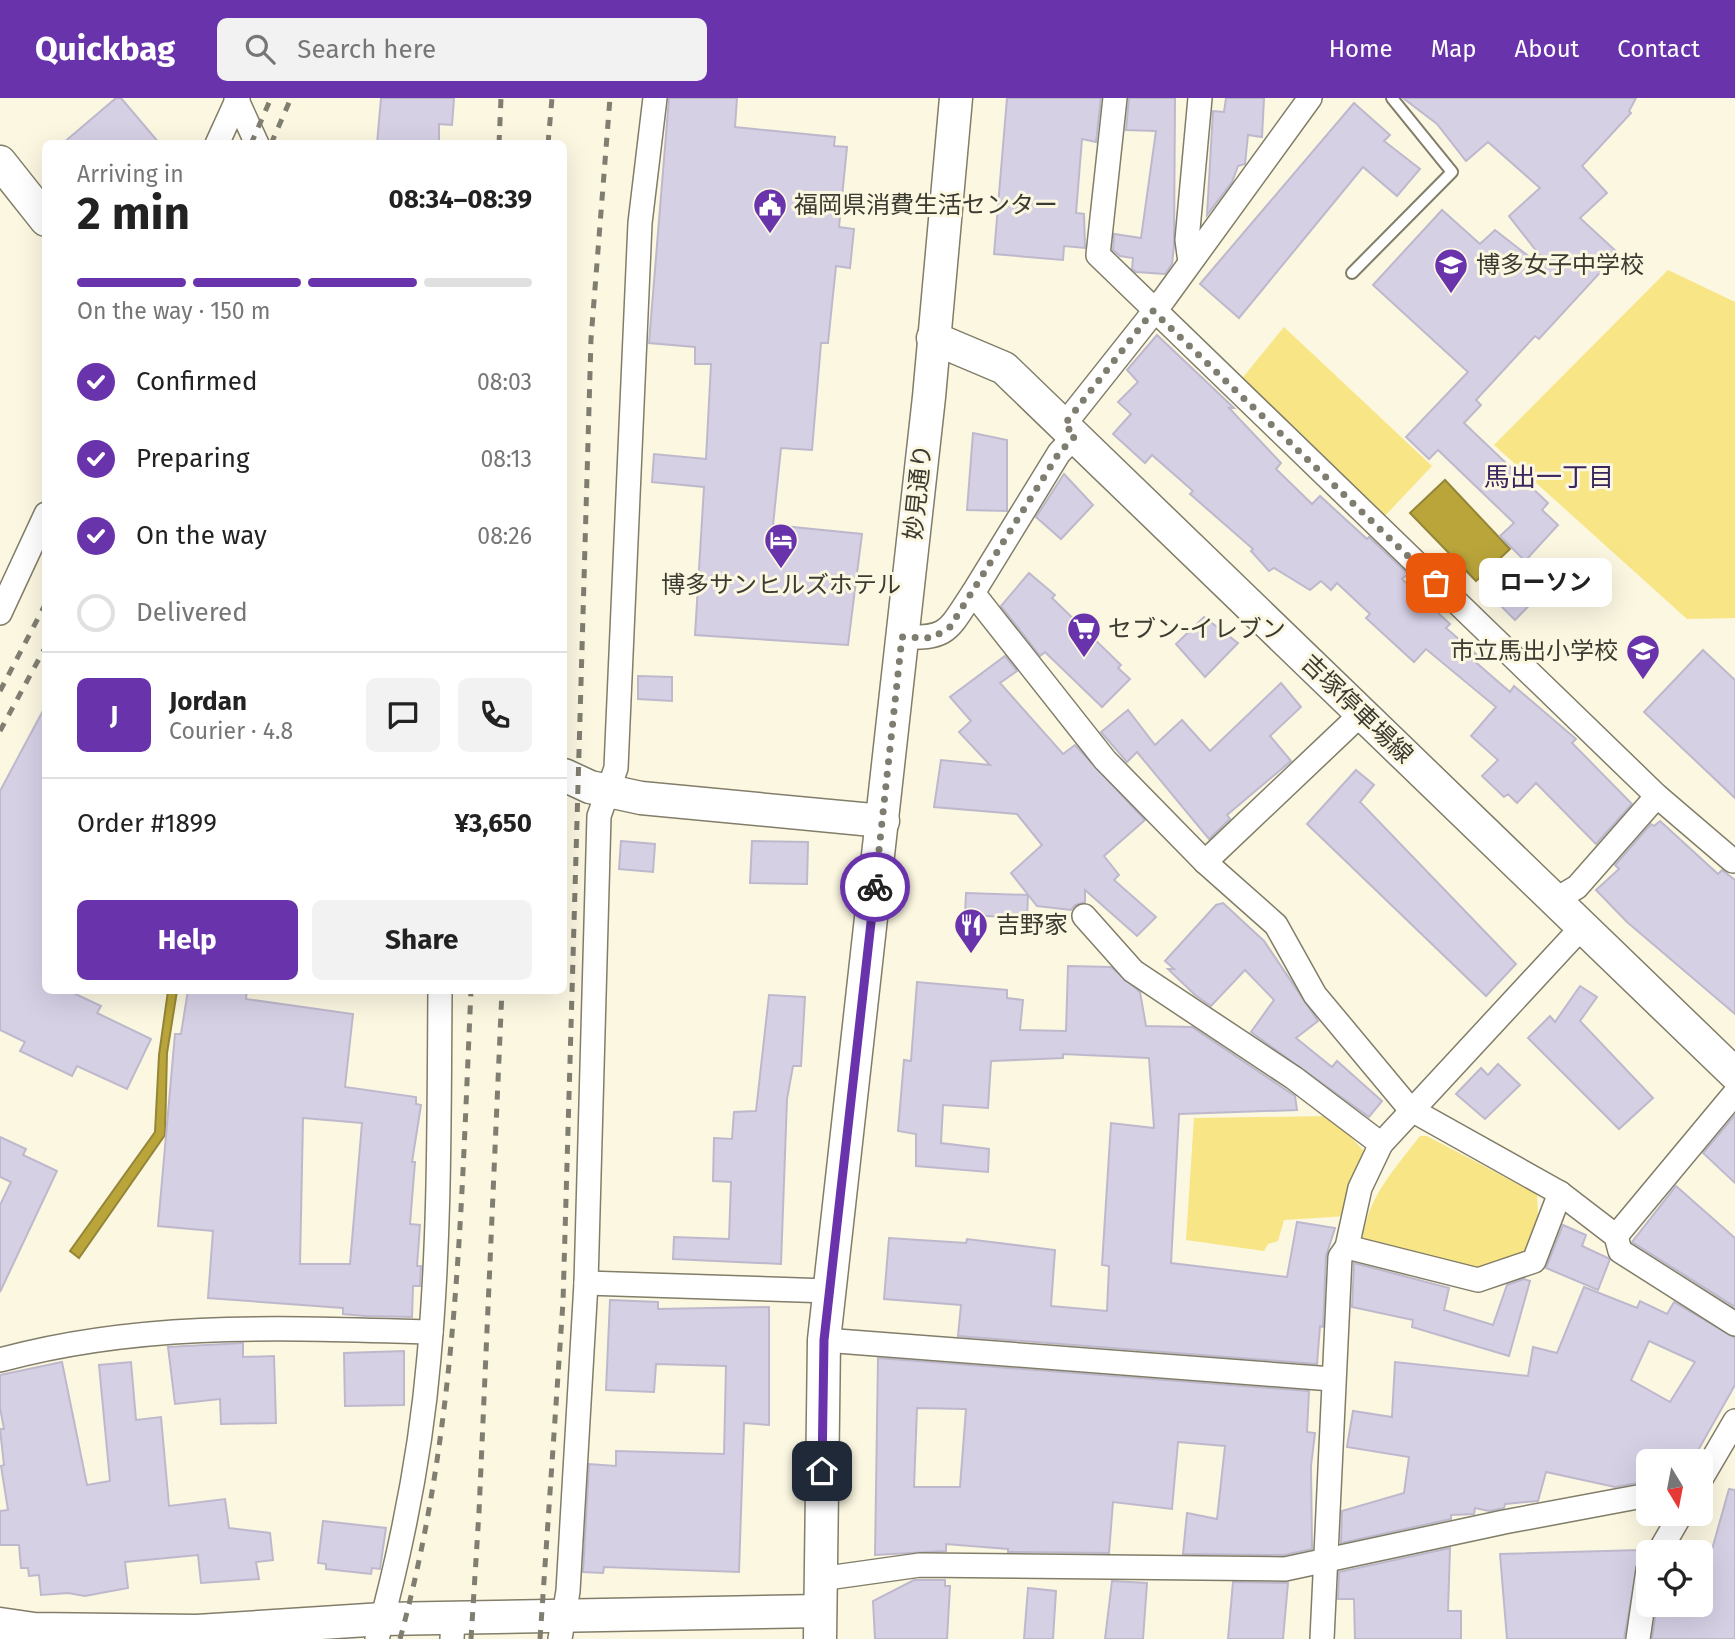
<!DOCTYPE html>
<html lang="en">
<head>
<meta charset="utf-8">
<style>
  :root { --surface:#fff; --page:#f2f2f2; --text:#222; --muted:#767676; --line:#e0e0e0; --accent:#6934ab }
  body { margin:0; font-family:"Fira Sans","Noto Sans JP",sans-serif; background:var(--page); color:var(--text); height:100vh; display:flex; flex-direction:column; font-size:26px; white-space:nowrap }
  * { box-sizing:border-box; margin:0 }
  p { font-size:23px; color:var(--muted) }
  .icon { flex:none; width:38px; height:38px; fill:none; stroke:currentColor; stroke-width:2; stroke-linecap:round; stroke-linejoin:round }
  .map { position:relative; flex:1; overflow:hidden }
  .side { position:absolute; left:42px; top:42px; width:525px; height:854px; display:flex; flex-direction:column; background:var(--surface); border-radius:10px; box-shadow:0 7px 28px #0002 }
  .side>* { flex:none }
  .needle { width:46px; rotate:170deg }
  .tools { position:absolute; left:1636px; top:1351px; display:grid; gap:14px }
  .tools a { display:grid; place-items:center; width:77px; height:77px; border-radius:10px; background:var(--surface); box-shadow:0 7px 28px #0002; font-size:35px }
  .pin { position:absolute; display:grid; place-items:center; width:60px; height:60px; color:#fff; margin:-30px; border-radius:14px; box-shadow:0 4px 10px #0006 }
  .courier { position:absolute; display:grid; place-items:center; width:70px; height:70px; margin:-35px; border:5px solid #6934ab; border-radius:50%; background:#fff; color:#222; box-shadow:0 2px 9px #0007 }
  .bubble { position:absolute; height:49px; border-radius:10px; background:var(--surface); box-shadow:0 7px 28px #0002; font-size:23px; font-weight:700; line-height:49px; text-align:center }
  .summary em { font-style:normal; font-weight:700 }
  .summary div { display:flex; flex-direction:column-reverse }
  .summary { display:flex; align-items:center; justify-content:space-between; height:119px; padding:0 35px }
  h1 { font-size:46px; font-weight:700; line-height:52px }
  .bar { display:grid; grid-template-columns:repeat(4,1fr); gap:10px 7px; align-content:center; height:84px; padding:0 35px }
  .bar i { height:9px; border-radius:5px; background:var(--line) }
  .bar .active { background:var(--accent) }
  .bar p { grid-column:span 4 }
  .line { display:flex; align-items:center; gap:18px; padding:0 35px; border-top:2px solid var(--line) }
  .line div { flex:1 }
  .round { display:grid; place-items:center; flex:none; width:74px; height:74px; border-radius:10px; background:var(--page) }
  ol { padding:0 35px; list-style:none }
  li { display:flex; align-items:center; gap:21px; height:77px }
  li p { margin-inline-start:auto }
  li .icon { padding:7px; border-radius:50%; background:var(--accent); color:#fff; stroke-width:4 }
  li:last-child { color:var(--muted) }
  li i { width:38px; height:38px; border:4px solid var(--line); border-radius:50% }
  .cta { display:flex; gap:14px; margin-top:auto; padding:14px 35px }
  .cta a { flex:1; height:80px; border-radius:10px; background:var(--accent); color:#fff; font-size:28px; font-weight:700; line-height:80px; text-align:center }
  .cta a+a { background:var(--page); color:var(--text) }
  header { display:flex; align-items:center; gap:42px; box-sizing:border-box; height:98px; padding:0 35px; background:var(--accent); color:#fff }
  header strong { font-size:33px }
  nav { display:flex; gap:38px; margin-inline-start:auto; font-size:24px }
  .search { width:490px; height:63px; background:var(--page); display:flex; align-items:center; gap:18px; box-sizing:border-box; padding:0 24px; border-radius:10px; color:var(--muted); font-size:26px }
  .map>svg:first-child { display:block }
  .green { fill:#f8e586 }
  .water { fill:#b9a53a; stroke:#948538; stroke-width:2 }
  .building { fill:#d6d0e5; stroke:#beb8cd; stroke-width:2; fill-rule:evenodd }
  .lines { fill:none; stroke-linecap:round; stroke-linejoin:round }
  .lane-casing { stroke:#817d69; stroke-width:14 }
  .street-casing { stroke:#817d69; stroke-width:26 }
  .secondary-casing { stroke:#817d69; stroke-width:35 }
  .lane { stroke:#fff; stroke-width:10 }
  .street { stroke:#fff; stroke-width:23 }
  .secondary { stroke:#fff; stroke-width:32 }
  .rail { stroke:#807e71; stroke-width:5; stroke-dasharray:9 9; stroke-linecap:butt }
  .done { stroke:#7f7d6f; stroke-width:7; stroke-dasharray:0 12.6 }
  .route { stroke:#6934ab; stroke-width:9 }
  .labels { text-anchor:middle; stroke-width:6; stroke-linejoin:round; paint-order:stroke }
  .poi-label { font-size:24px; fill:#3c3b32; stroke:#fbf7e1; text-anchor:start }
  .street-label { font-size:24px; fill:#3c3b32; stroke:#fbf7e1 }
  .neighbourhood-label { font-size:26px; fill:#3c255f; stroke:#fbf7e1 }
</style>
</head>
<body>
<header>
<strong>Quickbag</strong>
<div class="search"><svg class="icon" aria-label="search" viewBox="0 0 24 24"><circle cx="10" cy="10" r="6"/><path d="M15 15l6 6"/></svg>Search here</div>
<nav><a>Home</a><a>Map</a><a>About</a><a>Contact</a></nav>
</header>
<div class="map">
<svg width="1735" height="1541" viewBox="0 0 1735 1541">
  <rect width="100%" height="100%" fill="#fbf7e1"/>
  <g class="green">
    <path d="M1668,172L1735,204V520L1687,521L1494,347Z"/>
    <path d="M1284,229L1432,368L1382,421L1239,284Z"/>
    <path d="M1330,1018L1365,1054L1347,1118L1284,1122L1278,1143L1268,1146L1264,1153L1186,1142L1194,1020Z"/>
    <path d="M1420,1038H1427L1537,1096L1538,1117L1528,1159L1478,1175L1362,1146C1365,1102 1394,1072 1420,1038Z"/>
  </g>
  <g class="water">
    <path d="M1445,382L1510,451L1476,483L1410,415Z"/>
    <path d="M168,893H177L167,955L165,1037L79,1160L70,1153L155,1034L159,957Z"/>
  </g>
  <g class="building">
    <path d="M116,0H121L160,46H62Z"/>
    <path d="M381,0H454L452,27L439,26V46H377Z"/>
    <path d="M669,0H737L735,29L835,39L834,48L847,49L839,129L854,131L850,170L836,168L828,245H821L812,352L781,350L773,427L862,436L848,547L695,537L704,389L652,384L654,356L706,361L711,266H695V249L649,245Z"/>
    <path d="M1007,0H1101L1096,44L1082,41L1076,115L1084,116L1085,150L1064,148L1063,162L994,156Z"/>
    <path d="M1129,0H1175L1174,148L1172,166L1165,176L1136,174L1132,171L1133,160L1120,158L1113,152L1114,136L1141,140L1156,33L1126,32Z"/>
    <path d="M1226,0H1264L1262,39L1248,37L1245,66L1238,68L1232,84L1207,117L1213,13L1224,14Z"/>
    <path d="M1403,0H1636L1629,13L1631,15L1582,68L1607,95L1580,120L1618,155L1539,241L1535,238L1476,302L1481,307L1464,325L1548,405L1542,412L1558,427L1525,463L1500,438L1514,425L1438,352L1429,361L1406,339L1468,274L1373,187L1442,112L1480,146L1495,132L1536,164L1541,159L1509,118L1540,90L1488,44L1466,63L1437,26Z"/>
    <path d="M1354,5L1390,37L1384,43L1420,71L1397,98L1363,69L1239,220L1200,186Z"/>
    <path d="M1157,237L1234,310H1229L1281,365L1276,371L1312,406L1320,398L1367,441L1369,439L1408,476L1402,481L1450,526L1446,530L1476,556L1472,561L1510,594L1514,588L1576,641L1572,645L1632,706L1596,746L1536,685L1517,705L1508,696L1504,699L1482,678L1498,662L1471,638L1496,609L1426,551L1414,564L1366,520L1370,516L1337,485L1331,492L1321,483L1310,492L1274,470L1269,473L1251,453L1253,451L1190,396L1193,393L1152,357L1145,365L1113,336L1131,316L1118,304L1138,284L1127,272Z"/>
    <path d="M973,335L1007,342V413L967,412Z"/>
    <path d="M1064,376L1093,407L1061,441L1036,419Z"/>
    <path d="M1531,461L1554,482L1515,522L1493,500Z"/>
    <path d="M1029,475L1055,497L1052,500L1121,567L1118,570L1130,581L1102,609L1045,554L1040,558L1001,508Z"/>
    <path d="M1204,519L1238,545L1205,579L1176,546Z"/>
    <path d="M1703,552L1735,582V700L1644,614Z"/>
    <path d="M1005,558L1017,573L1000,585L1063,656L1075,647L1145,722L1104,758L1119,777L1114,782L1156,819L1137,838L1085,792V804L1075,807L1071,812L1037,808L1011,775L1042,747L1017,716L934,709L941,662L990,667L959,634L971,623L950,599Z"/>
    <path d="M638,578L672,579V603L638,601Z"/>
    <path d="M1281,585L1301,609L1270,638L1291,663L1227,717L1230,721L1209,741L1137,654L1127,664L1101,634L1128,612L1155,647L1182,622L1210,653Z"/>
    <path d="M46,607V892H67L101,908L97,915L151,941L127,991L77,968L72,978L20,953L25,944L0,932V693Z"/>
    <path d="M1356,672L1374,687L1360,704L1516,866L1486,898L1307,726Z"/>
    <path d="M1660,723L1718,776L1722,772L1735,782V916L1627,824L1596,792L1619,771L1615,767L1651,726L1654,728Z"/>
    <path d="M621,743L655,746L653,774L619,771Z"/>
    <path d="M752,743L808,744L807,786L750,785Z"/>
    <path d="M966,795L1028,797L1027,820L965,817Z"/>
    <path d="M1223,805L1264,843L1318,923L1296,940L1332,969L1337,963L1382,1003L1369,1019L1251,934L1274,902L1245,872L1211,908L1195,897L1168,871H1174L1165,863L1216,807Z"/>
    <path d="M1068,868L1111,869L1140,894L1146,928L1192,929L1295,998L1297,1012L1179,1016L1171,1165L1287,1179L1297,1124L1335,1130L1326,1158L1323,1229L1320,1228L1317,1266L958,1238L961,1207L884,1201L889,1140L966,1145L967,1141L1055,1152L1051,1208L1107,1213L1109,1168L1102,1167L1111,1025L1154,1030L1149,960L1063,956V960L991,963L988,1010L943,1007L941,1045L989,1051L988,1074L916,1068V1036L898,1033L904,962L911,963L917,884L1007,892V900L1023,902L1020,932L1066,933Z"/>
    <path d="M1580,888L1597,899L1580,923L1653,1000L1619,1031L1528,940L1550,918L1555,924Z"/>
    <path d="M188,892H247L246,901L353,916L345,989L416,999V1006L421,1007L412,1064H415L410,1126L420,1127L417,1168H421L420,1188H413L412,1219L365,1218L343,1216V1210L208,1200L213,1133L158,1128L175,936H181ZM303,1020L362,1025L350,1166H300Z"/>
    <path d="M769,897L805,899L801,968H793L787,1001L781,1166L673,1161L674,1139L729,1141L731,1084L713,1083L714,1040L732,1041L734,1014L756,1013Z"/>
    <path d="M1498,966L1520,987L1485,1021L1456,996L1481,970L1488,977Z"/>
    <path d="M1735,1017V1085L1703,1055Z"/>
    <path d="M0,1039L26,1051L23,1057L57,1073L0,1194V1107L11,1084L0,1079Z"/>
    <path d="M1676,1088L1735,1140V1209L1632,1144Z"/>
    <path d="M1563,1127L1586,1137L1582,1148L1610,1161L1598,1192L1546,1170Z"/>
    <path d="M1354,1165L1449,1190L1444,1212L1493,1227L1507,1187L1524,1181L1530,1183L1509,1258L1412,1229L1413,1222L1352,1209Z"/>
    <path d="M1584,1189L1637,1210L1640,1203L1667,1216L1674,1204L1735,1240V1287L1692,1363H1648V1383L1615,1389L1546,1374L1538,1403L1505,1406L1504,1410L1489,1413L1475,1410L1474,1416L1451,1417V1421L1341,1445L1342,1413L1404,1395L1409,1359L1347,1349L1353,1313L1392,1319L1395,1264L1528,1278L1533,1249L1557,1255ZM1649,1243L1695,1264L1670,1304L1631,1282Z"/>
    <path d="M610,1202L658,1204V1211L769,1209V1327L744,1325L739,1474L604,1469L603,1475L583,1474L589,1366L616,1368V1353L724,1356L726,1268L656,1266L654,1294L606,1292Z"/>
    <path d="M243,1245V1259L274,1258L276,1325L221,1326L220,1301L175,1306L168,1249Z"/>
    <path d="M404,1253V1307L345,1308L344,1255Z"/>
    <path d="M878,1260L1309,1293L1307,1334L1315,1335L1311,1368L1312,1451L1284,1457L1183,1456L1187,1415L1217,1421L1225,1348L1178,1344L1172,1411L1113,1404L1109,1455L1008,1454V1451L946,1446V1453L875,1457ZM917,1310L966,1311L960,1389H914Z"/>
    <path d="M62,1264L87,1387L110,1383L99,1267L131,1264L136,1322L161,1319L169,1408L225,1401L229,1430L270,1435L273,1462L256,1464L259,1481L201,1485L198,1457L125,1464L128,1490L85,1498L68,1495L41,1497L39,1477L29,1478L28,1470H21L19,1447H0V1413L8,1412L1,1368L4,1367L0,1331H4L0,1310V1277Z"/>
    <path d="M1729,1391L1735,1392V1541H1652L1657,1507H1701V1451L1711,1455Z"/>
    <path d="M323,1423L386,1430L380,1471L372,1470L371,1476L326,1471V1466L318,1465Z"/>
    <path d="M1450,1450L1448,1513H1461V1541H1355L1354,1501H1338L1339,1474Z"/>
    <path d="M1640,1452L1624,1541H1507L1500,1456Z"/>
    <path d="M914,1482H945V1488H950L947,1541H875L873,1503Z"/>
    <path d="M1112,1483L1147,1485L1143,1541H1105Z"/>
    <path d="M1233,1484L1288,1485L1283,1541H1228Z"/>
    <path d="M1028,1490L1056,1493L1053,1541H1024Z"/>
  </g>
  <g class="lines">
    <g class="lane-casing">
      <path id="lane" d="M1352,175L1452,74L1392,0"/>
    </g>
    <g class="street-casing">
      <g id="street">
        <path d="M236,0L257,46"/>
        <path d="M1115,0L1098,157L1657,698L1577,789L1555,802"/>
        <path d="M217,46L238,0"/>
        <path d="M1190,164L1187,142L1200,0"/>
        <path d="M1064,327L1164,201L1310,0"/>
        <path d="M973,495L1059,355L1076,337"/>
        <path d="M0,515L46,416"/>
        <path d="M902,539C949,541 948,532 973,495L1105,662L1205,764"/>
        <path d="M1361,616L1205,764L1276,827L1315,897L1410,1011L1560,1095L1616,1138L1620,1153L1735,1226"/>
        <path d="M1657,698L1733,763L1735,761"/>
        <path d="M1084,818L1133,873L1294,980L1381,1046"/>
        <path d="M1616,1138L1735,995"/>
        <path d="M1347,1149L1478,1182L1534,1163L1560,1095"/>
        <path d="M586,1185L829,1193"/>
        <path d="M824,1242L1332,1281"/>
        <path d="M0,1262C142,1223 285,1230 431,1234"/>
        <path d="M1701,1381L1735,1323"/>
        <path d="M1659,1454L1681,1416"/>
        <path d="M820,1481L920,1467L1285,1471L1504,1424L1648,1397"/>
        <path d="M377,1541C402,1449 421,1354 429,1259C440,1138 439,1014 440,892"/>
        <path d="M452,1541L453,1520"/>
        <path d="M560,1541L568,1493L586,1185L599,718L616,670L640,125L655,0"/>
        <path d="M1322,1541L1340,1159L1347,1149L1360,1090L1381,1046L1582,829"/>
        <path d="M1638,1541L1648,1472"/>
      </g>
    </g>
    <g class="secondary-casing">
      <g id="secondary">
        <path d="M0,64L46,122"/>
        <path d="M933,240L1004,270L1735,976"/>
        <path d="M564,677L590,689L641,700L883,723"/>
        <path d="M0,1526L34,1531L197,1533L383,1521L820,1513"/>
        <path d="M820,1541L824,1242L929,299L956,0"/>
      </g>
    </g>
    <use href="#lane" class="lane"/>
    <use href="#street" class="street"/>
    <use href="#secondary" class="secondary"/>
    <g class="rail">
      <path d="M251,46L271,0"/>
      <path d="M271,46L291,0"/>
      <path d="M499,46L501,0"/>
      <path d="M548,46L552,0"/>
      <path d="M0,593L46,505"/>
      <path d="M0,633L46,548"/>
      <path d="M400,1541C458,1329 461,1110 471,892"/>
      <path d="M471,1541L479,1414L502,892"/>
      <path d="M540,1541L563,1204L591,241L610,0"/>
    </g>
  </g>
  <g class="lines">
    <path class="done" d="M875,789L902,539L932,540L950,529L1059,355L1076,337L1064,327L1153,213L1436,485"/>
    <path class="route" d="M822,1373L824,1242L875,789"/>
  </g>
  <defs>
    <g id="civic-pin" transform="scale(1.75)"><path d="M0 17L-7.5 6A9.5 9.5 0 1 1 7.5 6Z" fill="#6934ab" stroke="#fbf7e1"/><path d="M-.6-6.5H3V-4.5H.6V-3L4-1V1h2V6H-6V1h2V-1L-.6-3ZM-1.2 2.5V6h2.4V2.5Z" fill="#fff"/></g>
    <g id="school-pin" transform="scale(1.75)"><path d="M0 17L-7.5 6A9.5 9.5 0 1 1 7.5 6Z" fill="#6934ab" stroke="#fbf7e1"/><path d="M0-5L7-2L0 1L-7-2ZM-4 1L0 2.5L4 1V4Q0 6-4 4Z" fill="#fff"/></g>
    <g id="hotel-pin" transform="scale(1.75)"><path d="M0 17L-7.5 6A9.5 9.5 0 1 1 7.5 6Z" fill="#6934ab" stroke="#fbf7e1"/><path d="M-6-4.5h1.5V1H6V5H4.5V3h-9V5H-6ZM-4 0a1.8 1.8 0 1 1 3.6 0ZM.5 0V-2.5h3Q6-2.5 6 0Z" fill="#fff"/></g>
    <g id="supermarket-pin" transform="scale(1.75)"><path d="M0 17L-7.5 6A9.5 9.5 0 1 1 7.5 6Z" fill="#6934ab" stroke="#fbf7e1"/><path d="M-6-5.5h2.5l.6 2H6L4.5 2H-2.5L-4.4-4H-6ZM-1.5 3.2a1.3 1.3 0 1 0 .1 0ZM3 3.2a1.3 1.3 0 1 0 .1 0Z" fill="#fff"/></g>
    <g id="restaurant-pin" transform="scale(1.75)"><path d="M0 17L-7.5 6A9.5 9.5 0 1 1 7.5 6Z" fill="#6934ab" stroke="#fbf7e1"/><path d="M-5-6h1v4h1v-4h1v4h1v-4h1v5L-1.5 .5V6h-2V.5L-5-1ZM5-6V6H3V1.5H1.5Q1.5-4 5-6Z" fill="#fff"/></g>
  </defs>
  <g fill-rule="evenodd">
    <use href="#civic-pin" x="770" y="107"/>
    <use href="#school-pin" x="1451" y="167"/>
    <use href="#hotel-pin" x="781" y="442"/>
    <use href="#supermarket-pin" x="1084" y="531"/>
    <use href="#school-pin" x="1643" y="553"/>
    <use href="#restaurant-pin" x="971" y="827"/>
  </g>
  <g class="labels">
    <g class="poi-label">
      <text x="794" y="115">福岡県消費生活センター</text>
      <text x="1476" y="175">博多女子中学校</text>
      <text x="781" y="495" text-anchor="middle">博多サンヒルズホテル</text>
      <text x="1108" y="539">セブン-イレブン</text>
      <text x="1618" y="561" text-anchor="end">市立馬出小学校</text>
      <text x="996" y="835">吉野家</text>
    </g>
    <g class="street-label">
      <text transform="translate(918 394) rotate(-84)" y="8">妙見通り</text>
      <text transform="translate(1357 611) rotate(44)" y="8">吉塚停車場線</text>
    </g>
    <g class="neighbourhood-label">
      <text x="1549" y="388">馬出一丁目</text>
    </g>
  </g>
</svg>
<div class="tools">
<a><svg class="needle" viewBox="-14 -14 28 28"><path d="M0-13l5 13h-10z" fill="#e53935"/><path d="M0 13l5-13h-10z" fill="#767676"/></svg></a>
<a><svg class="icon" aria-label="locate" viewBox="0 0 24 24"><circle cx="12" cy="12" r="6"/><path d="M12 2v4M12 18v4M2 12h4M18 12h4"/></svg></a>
</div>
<div class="pin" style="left:1436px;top:485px;background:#ea580c"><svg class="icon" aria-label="bag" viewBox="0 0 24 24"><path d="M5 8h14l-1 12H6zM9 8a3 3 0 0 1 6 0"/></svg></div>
<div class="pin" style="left:822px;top:1373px;background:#1f2937"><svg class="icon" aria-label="home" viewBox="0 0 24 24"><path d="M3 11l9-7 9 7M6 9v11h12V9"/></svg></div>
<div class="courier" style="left:875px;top:789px"><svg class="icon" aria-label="bike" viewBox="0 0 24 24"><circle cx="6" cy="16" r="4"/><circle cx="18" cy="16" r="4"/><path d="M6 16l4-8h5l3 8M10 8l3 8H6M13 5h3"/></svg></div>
<div class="bubble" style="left:1479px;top:460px;width:133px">ローソン</div>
<section class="side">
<div class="summary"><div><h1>2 min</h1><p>Arriving in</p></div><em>08:34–08:39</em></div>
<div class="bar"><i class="active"></i><i class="active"></i><i class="active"></i><i></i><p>On the way · 150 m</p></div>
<ol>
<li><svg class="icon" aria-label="check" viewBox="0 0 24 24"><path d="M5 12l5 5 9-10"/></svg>Confirmed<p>08:03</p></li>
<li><svg class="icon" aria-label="check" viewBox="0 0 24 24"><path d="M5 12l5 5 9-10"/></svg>Preparing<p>08:13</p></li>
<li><svg class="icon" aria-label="check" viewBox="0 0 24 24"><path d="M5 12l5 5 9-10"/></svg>On the way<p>08:26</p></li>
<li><i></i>Delivered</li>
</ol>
<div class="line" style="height:126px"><b class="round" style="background:var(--accent);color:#fff">J</b><div><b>Jordan</b><p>Courier · 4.8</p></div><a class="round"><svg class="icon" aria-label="chat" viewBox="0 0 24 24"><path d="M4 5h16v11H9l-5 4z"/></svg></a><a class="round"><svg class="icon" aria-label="phone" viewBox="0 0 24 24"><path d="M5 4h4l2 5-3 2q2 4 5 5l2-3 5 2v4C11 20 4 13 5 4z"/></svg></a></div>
<div class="line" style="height:91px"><div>Order #1899</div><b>¥3,650</b></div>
<div class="cta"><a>Help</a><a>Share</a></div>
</section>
</div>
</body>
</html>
